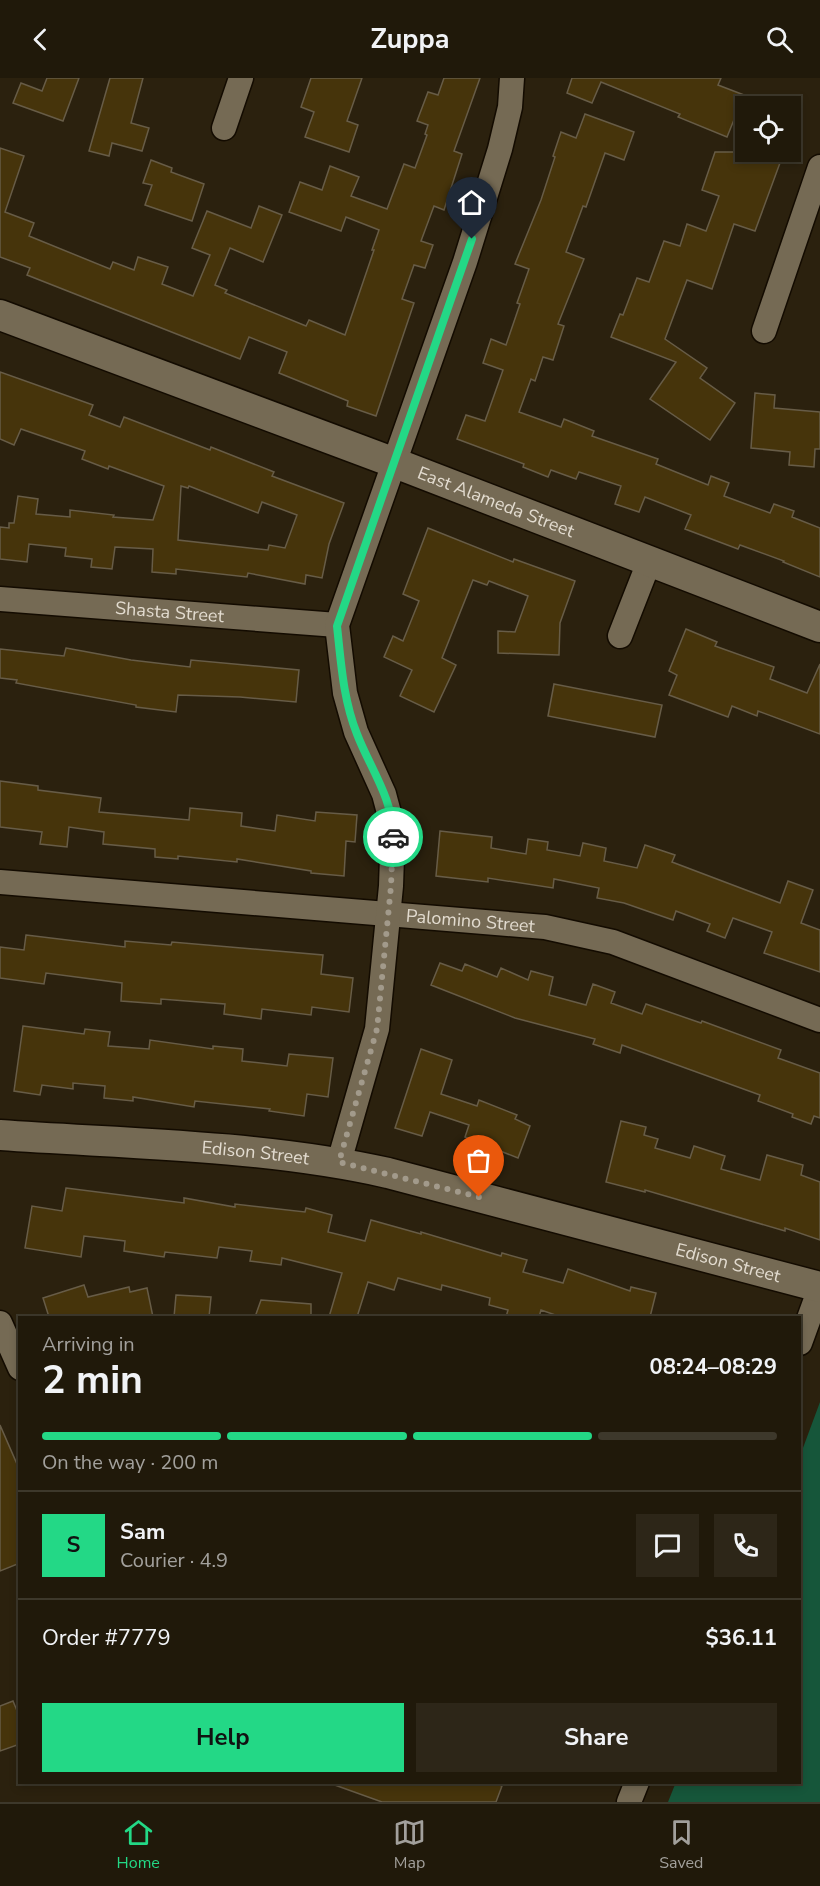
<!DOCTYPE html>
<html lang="en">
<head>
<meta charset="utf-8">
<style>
  :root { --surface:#20190a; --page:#2d2618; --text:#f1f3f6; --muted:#a2a09c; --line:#3d382b; --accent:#23d886 }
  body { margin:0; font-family:"Nunito Sans",sans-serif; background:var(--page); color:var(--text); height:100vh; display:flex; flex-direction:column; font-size:22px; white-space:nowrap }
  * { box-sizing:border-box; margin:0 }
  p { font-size:20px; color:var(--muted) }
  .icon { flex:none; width:33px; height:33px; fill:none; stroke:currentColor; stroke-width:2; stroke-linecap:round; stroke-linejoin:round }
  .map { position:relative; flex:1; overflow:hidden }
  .drawer { position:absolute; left:18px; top:1238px; width:783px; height:468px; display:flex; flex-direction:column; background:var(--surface); border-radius:0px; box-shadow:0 3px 9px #0003,0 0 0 2px var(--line) }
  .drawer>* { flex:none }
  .fabs { position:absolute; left:735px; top:18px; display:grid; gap:12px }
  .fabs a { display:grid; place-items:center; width:66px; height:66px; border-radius:0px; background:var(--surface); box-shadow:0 3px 9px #0003,0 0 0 2px var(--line); font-size:30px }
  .pin { position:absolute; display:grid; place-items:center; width:51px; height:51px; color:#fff; margin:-62px -26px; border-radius:50% 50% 50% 0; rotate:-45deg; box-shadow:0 0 6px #0007 }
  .pin .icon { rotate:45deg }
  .courier { position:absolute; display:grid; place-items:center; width:60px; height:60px; margin:-30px; border:4px solid #23d886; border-radius:50%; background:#fff; color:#222; box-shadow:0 2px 8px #0007 }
  .headline em { font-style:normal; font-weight:700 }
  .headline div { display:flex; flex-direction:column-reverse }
  .headline { display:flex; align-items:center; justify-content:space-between; height:102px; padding:0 24px }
  h1 { font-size:39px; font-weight:700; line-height:45px }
  .bar { display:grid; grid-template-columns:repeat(4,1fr); gap:9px 6px; align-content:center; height:72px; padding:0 24px }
  .bar i { height:8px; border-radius:4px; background:var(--line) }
  .bar .on { background:var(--accent) }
  .bar p { grid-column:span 4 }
  .line { display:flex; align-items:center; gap:15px; padding:0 24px; border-top:2px solid var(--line) }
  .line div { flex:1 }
  .round { display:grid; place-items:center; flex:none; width:63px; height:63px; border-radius:0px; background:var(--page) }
  .button { display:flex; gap:12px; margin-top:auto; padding:12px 24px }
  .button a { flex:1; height:69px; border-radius:0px; background:var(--accent); color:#111; font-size:24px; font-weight:700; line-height:69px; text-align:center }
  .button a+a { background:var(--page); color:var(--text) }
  header { display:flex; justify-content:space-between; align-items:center; height:78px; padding:0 24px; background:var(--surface); font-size:27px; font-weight:700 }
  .tab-bar { display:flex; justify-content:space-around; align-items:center; height:84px; border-top:2px solid var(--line); background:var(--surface); font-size:16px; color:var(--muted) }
  .tab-bar a { display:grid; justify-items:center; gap:3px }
  .tab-bar .on { color:var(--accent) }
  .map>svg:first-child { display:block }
  .green { fill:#16563a }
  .building { fill:#46340b; stroke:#675c47; stroke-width:1.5; fill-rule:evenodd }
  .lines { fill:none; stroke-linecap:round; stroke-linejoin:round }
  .minor-casing { stroke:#130b00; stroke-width:27 }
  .tertiary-casing { stroke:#130b00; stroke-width:33 }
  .minor { stroke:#756a54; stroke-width:24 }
  .tertiary { stroke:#756a54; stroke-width:30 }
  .done { stroke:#a29a8b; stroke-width:6; stroke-dasharray:0 10.8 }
  .route { stroke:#23d886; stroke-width:8 }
  .labels { text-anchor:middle; stroke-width:6; stroke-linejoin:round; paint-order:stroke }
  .street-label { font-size:18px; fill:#e2dbcf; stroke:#100c05 }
</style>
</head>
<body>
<header><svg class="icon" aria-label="back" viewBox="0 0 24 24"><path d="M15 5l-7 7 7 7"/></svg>Zuppa<svg class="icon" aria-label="search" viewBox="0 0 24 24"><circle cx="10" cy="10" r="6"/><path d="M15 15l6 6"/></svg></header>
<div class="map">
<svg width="820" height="1724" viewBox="0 0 820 1724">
  <rect width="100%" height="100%" fill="#2b210e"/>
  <path class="green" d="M820,1324V1724H668L676,1704H800V1378Z"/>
  <g class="building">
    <path d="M47,0H79L63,43L13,25L21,5L42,13Z"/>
    <path d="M110,0H143L131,45L149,50L142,73L112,65L109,78L89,73Z"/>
    <path d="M311,0H362L347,43L358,47L349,74L305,59L314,34L301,29Z"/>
    <path d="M444,0H480L454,73L462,76L444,132L434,128L421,163L433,167L425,190L414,187L402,221L414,225L376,338L347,328L348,323L279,295L287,274L249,259L240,281L27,197L30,190L0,179V70L24,78L5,134L34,145L29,158L110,191L113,184L134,192L138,179L168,189L162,206L193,218L210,177L192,170L207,133L251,150L259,128L282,137L263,184L230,170L215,207L227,212L225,215L306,248L309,242L345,257L374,172H372L379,152L346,139L341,153L289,134L300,104L322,112L330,88L359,99L351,118L387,131L404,86L415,90L427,57L425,56L428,47L417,43L428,14L438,17Z"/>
    <path d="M572,0H721L718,7L744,17L727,59L678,39L680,36L601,4L592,25L567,15Z"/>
    <path d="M585,36L634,54L624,82L605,75L586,129L583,128L566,174L584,181L558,246L564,248L553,282L543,279L535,303L531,301L519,334L561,349L564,341L594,353L592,358L658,381L656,386L708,407L711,398L729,405L724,418L770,435L774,426L794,433L792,439L820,450V499L783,484L784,483L740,467L738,471L685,451L691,437L645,419L639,434L615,426L621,408L579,394L576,401L551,392L548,399L523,389L524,386L457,361L466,337L485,343L503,292L483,285L491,261L506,267L520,226L517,225L529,191L515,186L541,122L555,79L553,78L561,54L576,60Z"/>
    <path d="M715,74H784L755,153L734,146L712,211L687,202L665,261L707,290L700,300L735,325L710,362L650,321L676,284L611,259L620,236L623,237L637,200L649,204L664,163L680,168L687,146L706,153L719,118L702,112Z"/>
    <path d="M151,82L172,90L171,94L204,106L192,143L145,127L152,107L143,105Z"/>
    <path d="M0,294L93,327L89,337L120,349L124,339L210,372L211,369L274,394L272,398L344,425L329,466L322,500L306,497L305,506L248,495L247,499L176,491V496L152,494L153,471L115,469L112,491L91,489L92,481L65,478L66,470L29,466L27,484L0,481V449L9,450V445H14L18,418L38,421L36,436L70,439V432L114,437L113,439L153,442L164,408L109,388L108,391L82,381L85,373L21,351L14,367L0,361ZM181,408L188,410L189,408L258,435L262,424L297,437L285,470L269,467L268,472L178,462Z"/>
    <path d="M755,315L775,317L774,330L820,334V371H815L814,389L789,387L790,374L751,370Z"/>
    <path d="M428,450L513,484L514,481L575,503L560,545L559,577L498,575V553L515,554L528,518L489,503L487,507L473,502L442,580L456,587L434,634L400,618L412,592L384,579L393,558L403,563L419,523L403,516Z"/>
    <path d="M686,551L717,564L715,568L774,589L770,601L807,615L820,586V656L758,633L757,638L732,628L728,639L669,617L677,597L669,593Z"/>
    <path d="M66,570L131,582L190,589L191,582L299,592L296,624L240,619L178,617L176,634L136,629V627L16,605L17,602L0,600V571L64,578Z"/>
    <path d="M554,606L662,627L655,659L548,638Z"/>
    <path d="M0,703L38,708V712L101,720L99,734L189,742L190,730L242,735L241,748L275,753L277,737L315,743L316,734L357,737L355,764L346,763L344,798L311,795V793L237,781V784L178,778V781L155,779V771L103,766L104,754L69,749L67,769L40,766L42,754L0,749Z"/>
    <path d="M440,753L492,759L491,770L526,776L528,761L548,764L547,772L580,778L583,765L606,770L604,783L637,790L645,767L675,777L672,784L780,825L788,803L813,812L801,845L820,852V894L764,875L772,854L733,840L725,860L707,853L710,846L676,833L673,842L624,825L597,820L599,810L554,801L553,810L488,800V804L436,798Z"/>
    <path d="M26,857L125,869V863L171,867L172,864L323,877L321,896L353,900L349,934L312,929L311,937L262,931L261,941L224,936L225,926L161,921V926L121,923L122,905L46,895L44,906L0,900V869L24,872Z"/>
    <path d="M440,885L462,893L465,886L497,899L501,890L528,902L531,893L553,899L549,917L586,927L593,906L615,914L611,925L642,936L646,926L701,945L702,943L781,972L778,980L820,995V1040L814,1038L811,1046L792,1039L793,1036L758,1023L760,1017L622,967L620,975L593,966L595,961L515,940L431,907Z"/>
    <path d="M23,948L84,956L85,951L110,954L108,968L149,971L150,962L213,971V968L243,971L242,983L287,988L289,976L333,980L328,1019L307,1016L304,1038L269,1033L270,1031L195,1023L194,1029L133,1019V1023L104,1020L105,1008L73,1005V1011L42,1007L40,1017L14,1013Z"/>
    <path d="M421,971L452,982L441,1016L477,1028L479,1022L517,1037L515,1041L530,1048L518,1080L465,1059L469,1047L430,1034L422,1058L395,1050Z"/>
    <path d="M621,1043L646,1049L644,1057L658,1061L655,1070L690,1080L694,1068L725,1078L721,1091L760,1102L767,1077L803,1087L801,1097L820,1104V1162L785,1150V1153L645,1112V1114L606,1104Z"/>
    <path d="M66,1110L184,1125V1120L235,1129V1126L305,1134L306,1130L332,1137L328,1154L365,1163L371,1142L421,1156V1154L501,1178L502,1175L527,1182L523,1194L563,1205L568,1191L630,1213L631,1209L656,1215L650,1239H561L541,1232L539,1239H506L508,1232L489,1227L490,1220L442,1207L441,1212L398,1200L394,1212L368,1204L357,1239H329L342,1195L282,1180L281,1187L250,1183L252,1173L219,1169L217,1180L165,1174L164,1179L124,1173L125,1163L84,1158L81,1179L25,1170L32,1128L62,1133Z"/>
    <path d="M84,1207L88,1219L129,1209L130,1214L147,1210L153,1239H49L43,1220Z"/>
    <path d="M176,1217L211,1219L209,1239H174Z"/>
    <path d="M261,1222L311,1226V1239H255Z"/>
    <path d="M0,1347L20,1393V1485L0,1493Z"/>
    <path d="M13,1623L20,1640V1666L0,1673V1628Z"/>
    <path d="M333,1704H491L502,1708L496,1724H382L332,1706Z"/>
  </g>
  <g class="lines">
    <g class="minor-casing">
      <g id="minor">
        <path d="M224,50L241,0"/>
        <path d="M764,253L820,89"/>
        <path id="s1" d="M0,521L337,547"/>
        <path d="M620,558L649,484"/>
        <path id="s2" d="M0,804L545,849L613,864L820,942"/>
        <path d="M339,1084L377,951L391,808L393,750L384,716L356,654L345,615L337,547L465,184L500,71L510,29L512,0"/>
        <path d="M0,1245L20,1290"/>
        <path d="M800,1265L820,1210"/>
        <path d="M629,1724L637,1704"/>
      </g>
    </g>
    <g class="tertiary-casing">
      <g id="tertiary">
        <path id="s3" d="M0,237L395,385L820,549"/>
        <path id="s4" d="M0,1057C127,1066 264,1067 388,1095L820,1209"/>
      </g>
    </g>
    <use href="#minor" class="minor"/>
    <use href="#tertiary" class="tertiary"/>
  </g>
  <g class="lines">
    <path class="done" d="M393,759L391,808L377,951L339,1084L479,1119"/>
    <path class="route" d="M393,759C394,722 369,688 357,656C343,621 341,584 337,548L472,161"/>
  </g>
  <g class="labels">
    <g class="street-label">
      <text dy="6" stroke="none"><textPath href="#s3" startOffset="530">East Alameda Street</textPath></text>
      <text dy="6" stroke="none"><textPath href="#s1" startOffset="170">Shasta Street</textPath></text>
      <text dy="6" stroke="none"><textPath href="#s2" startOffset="472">Palomino Street</textPath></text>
      <text dy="6" stroke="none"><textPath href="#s4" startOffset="256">Edison Street</textPath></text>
      <text dy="6" stroke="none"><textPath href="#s4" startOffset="742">Edison Street</textPath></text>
    </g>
  </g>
</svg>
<div class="fabs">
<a><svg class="icon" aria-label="locate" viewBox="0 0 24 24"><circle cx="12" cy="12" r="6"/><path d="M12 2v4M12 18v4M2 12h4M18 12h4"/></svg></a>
</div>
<div class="pin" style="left:479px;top:1119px;background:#ea580c"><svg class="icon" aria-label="bag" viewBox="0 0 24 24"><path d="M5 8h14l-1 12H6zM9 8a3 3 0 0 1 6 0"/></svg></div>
<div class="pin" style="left:472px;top:161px;background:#1f2937"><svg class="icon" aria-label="home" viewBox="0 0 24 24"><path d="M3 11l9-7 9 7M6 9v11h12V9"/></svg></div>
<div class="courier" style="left:393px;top:759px"><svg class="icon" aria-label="car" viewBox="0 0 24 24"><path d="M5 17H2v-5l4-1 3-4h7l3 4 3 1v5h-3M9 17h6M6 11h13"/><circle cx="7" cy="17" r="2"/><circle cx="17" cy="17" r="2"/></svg></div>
<section class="drawer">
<div class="headline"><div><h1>2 min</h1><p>Arriving in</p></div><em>08:24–08:29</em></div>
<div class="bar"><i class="on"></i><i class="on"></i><i class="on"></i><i></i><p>On the way · 200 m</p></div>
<div class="line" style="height:108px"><b class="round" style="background:var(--accent);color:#111">S</b><div><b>Sam</b><p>Courier · 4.9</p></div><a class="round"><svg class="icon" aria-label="chat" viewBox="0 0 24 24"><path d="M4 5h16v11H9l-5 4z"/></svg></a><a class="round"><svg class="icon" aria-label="phone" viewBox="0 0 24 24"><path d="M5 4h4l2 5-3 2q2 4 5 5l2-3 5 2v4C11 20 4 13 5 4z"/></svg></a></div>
<div class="line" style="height:78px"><div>Order #7779</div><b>$36.11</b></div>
<div class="button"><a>Help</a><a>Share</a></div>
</section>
</div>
<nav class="tab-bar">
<a class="on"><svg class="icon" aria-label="home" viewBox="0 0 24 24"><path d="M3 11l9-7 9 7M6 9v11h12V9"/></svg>Home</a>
<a><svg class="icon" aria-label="map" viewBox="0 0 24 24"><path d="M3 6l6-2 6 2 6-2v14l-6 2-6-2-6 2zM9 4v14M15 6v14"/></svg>Map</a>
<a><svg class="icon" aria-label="saved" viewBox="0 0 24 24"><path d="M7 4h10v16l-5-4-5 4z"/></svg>Saved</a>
</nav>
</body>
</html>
